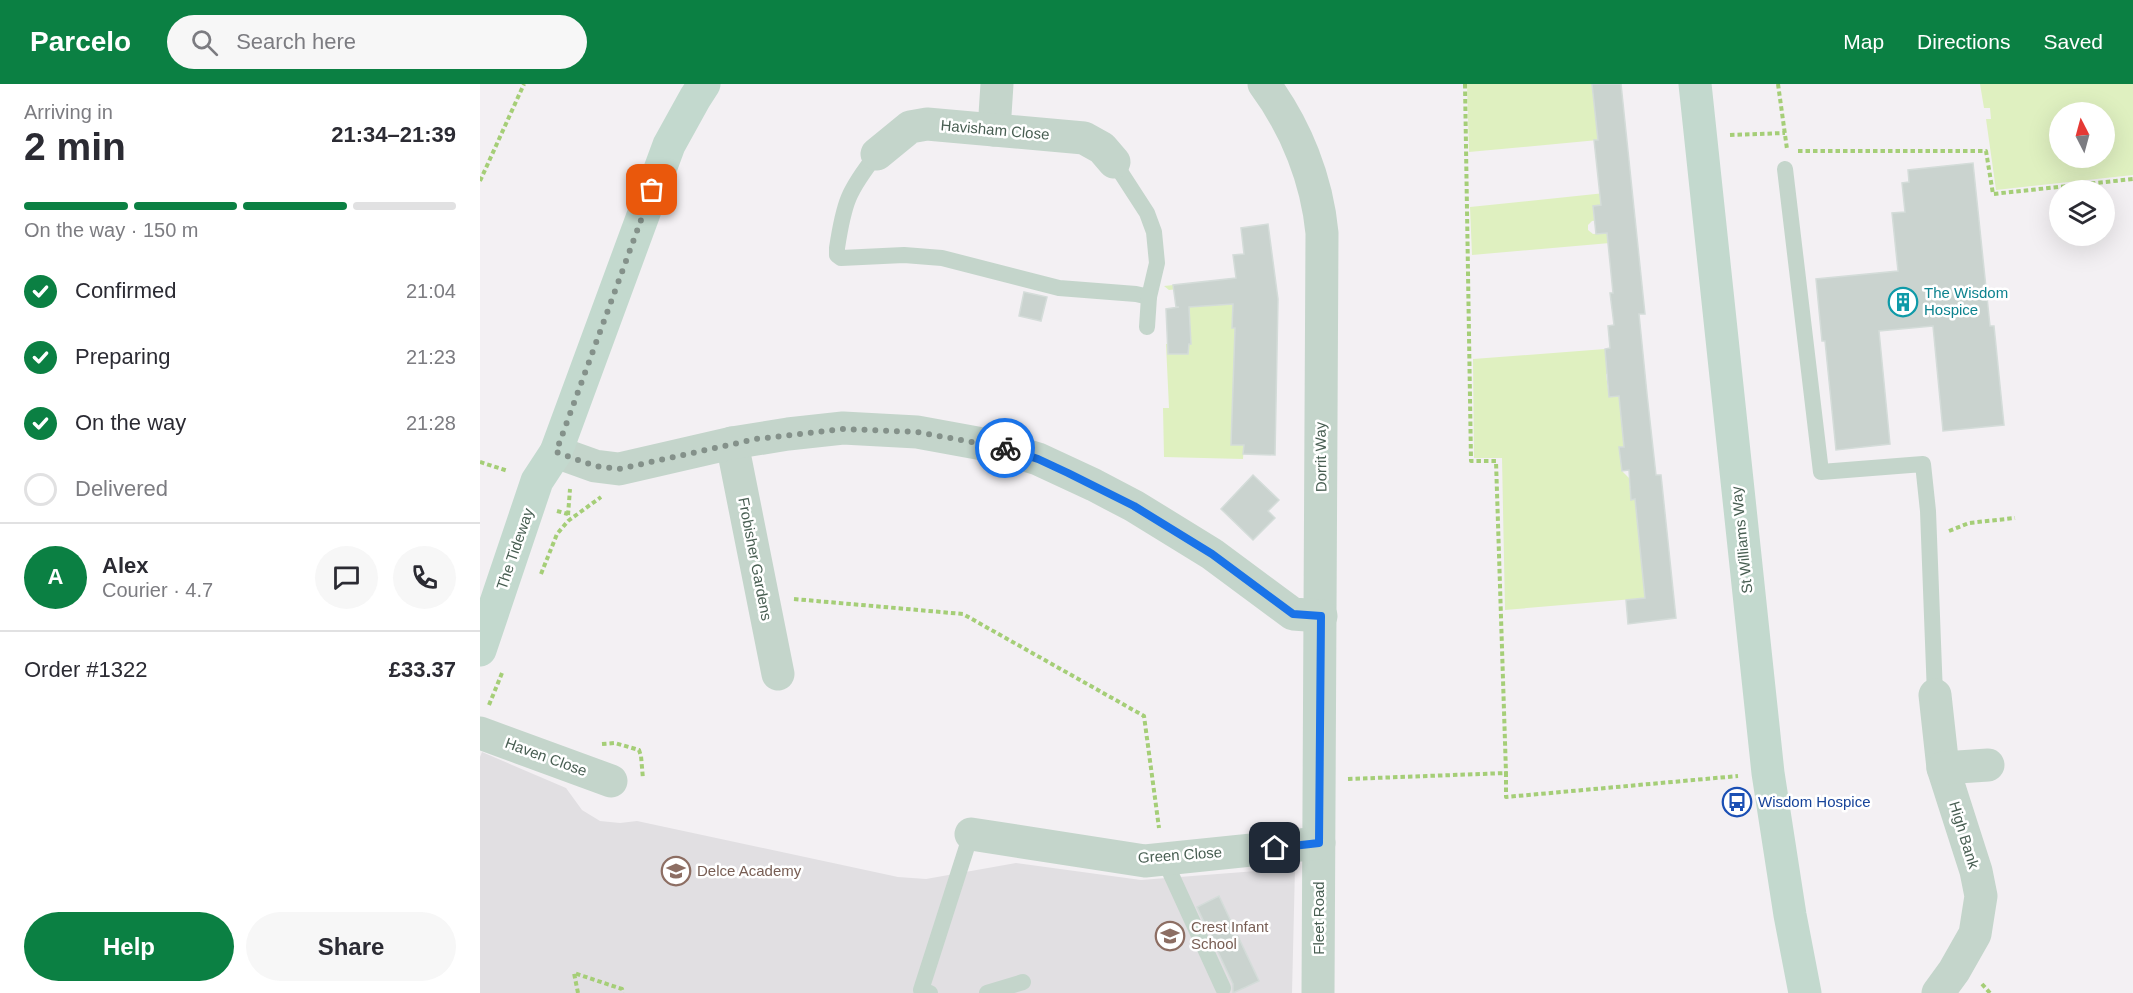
<!DOCTYPE html>
<html lang="en">
<head>
<meta charset="utf-8">
<style>
  :root { --surface:#fff; --page:#f7f7f7; --text:#2b2b33; --muted:#7c7c81; --line:#e1e1e2; --accent:#0b8043 }
  body { margin:0; font-family:Arial,sans-serif; background:var(--page); color:var(--text); height:100vh; display:flex; flex-direction:column; font-size:22px; white-space:nowrap }
  * { box-sizing:border-box; margin:0 }
  p { font-size:20px; color:var(--muted) }
  .icon { flex:none; width:33px; height:33px; fill:none; stroke:currentColor; stroke-width:2; stroke-linecap:round; stroke-linejoin:round }
  .map { position:relative; flex:1; overflow:hidden }
  .details { display:flex; flex-direction:column; background:var(--surface); width:480px }
  .details>* { flex:none }
  .needle { width:39px; rotate:354deg }
  .tools { position:absolute; left:1569px; top:18px; display:grid; gap:12px }
  .tools a { display:grid; place-items:center; width:66px; height:66px; border-radius:50%; background:var(--surface); box-shadow:0 6px 24px #0002; font-size:30px }
  .pin { position:absolute; display:grid; place-items:center; width:51px; height:51px; color:#fff; margin:-26px; border-radius:12px; box-shadow:0 3px 9px #0006 }
  .courier { position:absolute; display:grid; place-items:center; width:60px; height:60px; margin:-30px; border:4px solid #1a73e8; border-radius:50%; background:#fff; color:#222; box-shadow:0 2px 8px #0007 }
  .overview em { font-style:normal; font-weight:700 }
  .overview div { display:flex; flex-direction:column-reverse }
  .overview { display:flex; align-items:center; justify-content:space-between; height:102px; padding:0 24px }
  h1 { font-size:39px; font-weight:700; line-height:45px }
  .bar { display:grid; grid-template-columns:repeat(4,1fr); gap:9px 6px; align-content:center; height:72px; padding:0 24px }
  .bar i { height:8px; border-radius:4px; background:var(--line) }
  .bar .current { background:var(--accent) }
  .bar p { grid-column:span 4 }
  .line { display:flex; align-items:center; gap:15px; padding:0 24px; border-top:2px solid var(--line) }
  .line div { flex:1 }
  .round { display:grid; place-items:center; flex:none; width:63px; height:63px; border-radius:32px; background:var(--page) }
  ol { padding:0 24px; list-style:none }
  li { display:flex; align-items:center; gap:18px; height:66px }
  li p { margin-inline-start:auto }
  li .icon { padding:6px; border-radius:50%; background:var(--accent); color:#fff; stroke-width:4 }
  li:last-child { color:var(--muted) }
  li i { width:33px; height:33px; border:3px solid var(--line); border-radius:50% }
  .action { display:flex; gap:12px; margin-top:auto; padding:12px 24px }
  .action a { flex:1; height:69px; border-radius:36px; background:var(--accent); color:#fff; font-size:24px; font-weight:700; line-height:69px; text-align:center }
  .action a+a { background:var(--page); color:var(--text) }
  header { display:flex; align-items:center; gap:36px; box-sizing:border-box; height:84px; padding:0 30px; background:var(--accent); color:#fff }
  header strong { font-size:28px }
  nav { display:flex; gap:33px; margin-inline-start:auto; font-size:21px }
  .search { width:420px; height:54px; background:var(--page); display:flex; align-items:center; gap:15px; box-sizing:border-box; padding:0 21px; border-radius:33px; color:var(--muted); font-size:22px }
  main { display:flex; flex:1; min-height:0 }
  .map>svg:first-child { display:block }
  .education { fill:#e1dfe2 }
  .green { fill:#dff0c0; fill-rule:evenodd }
  .building { fill:#cad3cf; stroke:#d4dcd9; stroke-width:1.5 }
  .lines { fill:none; stroke-linecap:round; stroke-linejoin:round }
  .path { stroke:#a5ce77; stroke-width:4; stroke-dasharray:4.5 3; stroke-linecap:butt }
  .lane { stroke:#c4d5cb; stroke-width:16 }
  .street { stroke:#c4d5cb; stroke-width:33 }
  .secondary { stroke:#c3d9ce; stroke-width:33 }
  .done { stroke:#84918a; stroke-width:6; stroke-dasharray:0 10.8 }
  .route { stroke:#1a73e8; stroke-width:8 }
  .labels { text-anchor:middle; stroke-width:5; stroke-linejoin:round; paint-order:stroke }
  .street-label { font-size:15px; fill:#485e52; stroke:#fff }
  .culture-label { font-size:15px; fill:#0d838f; stroke:#fff; text-anchor:start }
  .transit-label { font-size:15px; fill:#164399; stroke:#fff; text-anchor:start }
  .education-label { font-size:15px; fill:#785e54; stroke:#fff; text-anchor:start }
</style>
</head>
<body>
<header>
<strong>Parcelo</strong>
<div class="search"><svg class="icon" aria-label="search" viewBox="0 0 24 24"><circle cx="10" cy="10" r="6"/><path d="M15 15l6 6"/></svg>Search here</div>
<nav><a>Map</a><a>Directions</a><a>Saved</a></nav>
</header>
<main>
<section class="details">
<div class="overview"><div><h1>2 min</h1><p>Arriving in</p></div><em>21:34–21:39</em></div>
<div class="bar"><i class="current"></i><i class="current"></i><i class="current"></i><i></i><p>On the way · 150 m</p></div>
<ol>
<li><svg class="icon" aria-label="check" viewBox="0 0 24 24"><path d="M5 12l5 5 9-10"/></svg>Confirmed<p>21:04</p></li>
<li><svg class="icon" aria-label="check" viewBox="0 0 24 24"><path d="M5 12l5 5 9-10"/></svg>Preparing<p>21:23</p></li>
<li><svg class="icon" aria-label="check" viewBox="0 0 24 24"><path d="M5 12l5 5 9-10"/></svg>On the way<p>21:28</p></li>
<li><i></i>Delivered</li>
</ol>
<div class="line" style="height:108px"><b class="round" style="background:var(--accent);color:#fff">A</b><div><b>Alex</b><p>Courier · 4.7</p></div><a class="round"><svg class="icon" aria-label="chat" viewBox="0 0 24 24"><path d="M4 5h16v11H9l-5 4z"/></svg></a><a class="round"><svg class="icon" aria-label="phone" viewBox="0 0 24 24"><path d="M5 4h4l2 5-3 2q2 4 5 5l2-3 5 2v4C11 20 4 13 5 4z"/></svg></a></div>
<div class="line" style="height:78px"><div>Order #1322</div><b>£33.37</b></div>
<div class="action"><a>Help</a><a>Share</a></div>
</section>
<div class="map">
<svg width="1653" height="909" viewBox="0 0 1653 909">
  <rect width="100%" height="100%" fill="#f3f0f3"/>
  <path class="education" d="M2,668L86,704L102,726L120,737L140,739L157,737L418,793L446,795L536,779L661,796L815,784L812,909H0V673Z"/>
  <g class="green">
    <path d="M987,0H1112L1118,56L989,68Z"/>
    <path d="M1500,0H1653V91L1516,106L1506,35H1511L1510,24H1504ZM1580,28H1624V74H1580Z"/>
    <path d="M1125,109L1127,121L1113,123L1114,135H1127L1112,137L1108,141V146L1113,150L1129,149L1130,159L992,171L990,123Z"/>
    <path d="M753,195L766,226H753L752,244H765L751,361H764L763,375L684,373L683,324H689L686,260H689L717,203L689,206L684,202Z"/>
    <path d="M1125,265L1127,287L1138,288L1126,290L1129,313L1141,312L1144,363L1139,364L1142,387L1149,394L1151,415H1155L1165,514L1025,526L1022,374H994L993,275Z"/>
  </g>
  <g class="building">
    <path d="M1112,0H1141L1165,230H1159L1167,310L1176,391H1181L1196,534L1148,540L1146,516L1165,514L1155,415L1151,416L1149,386L1142,387L1139,363H1144L1139,312L1129,313L1125,265L1130,264L1128,242L1134,241L1130,209H1133L1127,149L1116,150L1113,122L1121,121L1114,56H1118Z"/>
    <path d="M1493,79L1510,242H1514L1524,341L1463,347L1453,242L1399,247L1410,360L1356,366L1345,257H1342L1336,195L1418,187L1412,129L1425,128L1422,99L1429,98L1428,86Z"/>
    <path d="M788,140L798,215L795,371L763,370L764,361H751L755,244H752L753,220L709,223L711,260H709L708,270H688L686,225L699,223H696L693,201L756,194L753,171L764,170L761,144Z"/>
    <path d="M544,208L567,213L561,237L539,232Z"/>
    <path d="M773,391L799,416L788,427L795,434L773,456L741,425Z"/>
    <path d="M739,812L779,897L753,909V900L717,823Z"/>
  </g>
  <g class="lines">
    <g class="path">
      <path d="M985,0L991,377H1016L1026,689"/>
      <path d="M1298,0L1307,65"/>
      <path d="M1250,51L1305,49"/>
      <path d="M1318,67H1506L1513,110L1653,95"/>
      <path d="M0,97L44,0"/>
      <path d="M0,378L28,387"/>
      <path d="M77,427L88,430"/>
      <path d="M88,431L90,405"/>
      <path d="M1469,447L1489,439L1535,434"/>
      <path d="M61,490L77,450L88,437L121,413"/>
      <path d="M314,515L483,530L664,632L679,744"/>
      <path d="M9,621L22,589"/>
      <path d="M122,660L135,659L159,666L161,672L163,695"/>
      <path d="M868,695L1026,689V713L1258,692"/>
      <path d="M1502,900L1510,909"/>
      <path d="M98,909L94,889L142,905L143,909"/>
    </g>
    <g class="lane">
      <path d="M397,70C368,107 364,118 357,164V171L361,174L424,171L462,174L579,204L656,210L669,213"/>
      <path d="M634,78L667,129L674,148L677,179L669,213L667,243"/>
      <path d="M1305,85L1341,388L1443,380L1448,427L1455,611"/>
      <path d="M684,775L743,904"/>
      <path d="M450,909L441,906L491,750"/>
      <path d="M507,909L543,898"/>
    </g>
    <g class="street">
      <path d="M784,0C816,43 837,96 842,149L838,909"/>
      <path d="M514,46L517,0"/>
      <path d="M397,70L430,43L447,40L604,54L622,64L634,78"/>
      <path d="M252,359L298,590"/>
      <path d="M76,368L115,382L139,385L252,359L308,350L363,344L437,348L519,363L558,375L614,401L654,422L732,470L813,530L841,532"/>
      <path d="M1455,611L1463,684L1496,787L1501,812L1495,850L1474,887L1458,909"/>
      <path d="M0,649L131,697"/>
      <path d="M1463,684L1508,681"/>
      <path d="M491,750L665,777L839,759"/>
    </g>
    <g class="secondary">
      <path d="M1215,0L1288,689L1310,831L1325,909"/>
      <path d="M0,566L57,397L76,368L189,61L215,14L224,0"/>
    </g>
  </g>
  <g class="lines">
    <path class="done" d="M172,106L76,368L115,382L139,385L276,355L363,345L437,348L525,364"/>
    <path class="route" d="M525,364L558,375L588,389L654,422L732,470L813,530L841,532L839,759L795,764"/>
  </g>
  <defs>
    <g id="building-ring" transform="scale(1.5)"><circle r="9.5" fill="#fff" stroke="#0f9aa8" stroke-width="1.5"/><path d="M-4-6H4V6H1V3H-1V6H-4ZM-2.5-4.3h1.7v1.8h-1.7ZM.8-4.3h1.7v1.8H.8ZM-2.5-1h1.7V.8h-1.7ZM.8-1h1.7V.8H.8Z" fill="#0f9aa8"/></g>
    <g id="bus-ring" transform="scale(1.5)"><circle r="9.5" fill="#fff" stroke="#1a4fb4" stroke-width="1.5"/><path d="M-5-6H5V4H4V6H2V4H-2V6H-4V4H-5ZM-3.5-4V0h7V-4ZM-3.5 1.2v1.5H-2V1.2ZM2 1.2v1.5H3.5V1.2Z" fill="#1a4fb4"/></g>
    <g id="school-ring" transform="scale(1.5)"><circle r="9.5" fill="#fff" stroke="#8d6e63" stroke-width="1.5"/><path d="M0-5L7-2L0 1L-7-2ZM-4 1L0 2.5L4 1V4Q0 6-4 4Z" fill="#8d6e63"/></g>
  </defs>
  <g fill-rule="evenodd">
    <use href="#building-ring" x="1423" y="218"/>
    <use href="#bus-ring" x="1257" y="718"/>
    <use href="#school-ring" x="196" y="787"/>
    <use href="#school-ring" x="690" y="852"/>
  </g>
  <g class="labels">
    <g class="street-label">
      <text transform="translate(515 46) rotate(5)" y="5">Havisham Close</text>
      <text transform="translate(841 373) rotate(-91)" y="5">Dorrit Way</text>
      <text transform="translate(1262 456) rotate(-96)" y="5">St Williams Way</text>
      <text transform="translate(35 465) rotate(-71)" y="5">The Tideway</text>
      <text transform="translate(275 475) rotate(79)" y="5">Frobisher Gardens</text>
      <text transform="translate(66 673) rotate(20)" y="5">Haven Close</text>
      <text transform="translate(1484 751) rotate(73)" y="5">High Bank</text>
      <text transform="translate(700 771) rotate(-4)" y="5">Green Close</text>
      <text transform="translate(839 834) rotate(-90)" y="5">Fleet Road</text>
    </g>
    <g class="culture-label">
      <text x="1444" y="214">The Wisdom<tspan x="1444" dy="17">Hospice</tspan></text>
    </g>
    <g class="transit-label">
      <text x="1278" y="723">Wisdom Hospice</text>
    </g>
    <g class="education-label">
      <text x="217" y="792">Delce Academy</text>
      <text x="711" y="848">Crest Infant<tspan x="711" dy="17">School</tspan></text>
    </g>
  </g>
</svg>
<div class="tools">
<a><svg class="needle" viewBox="-14 -14 28 28"><path d="M0-13l5 13h-10z" fill="#e53935"/><path d="M0 13l5-13h-10z" fill="#7c7c81"/></svg></a>
<a><svg class="icon" aria-label="layers" viewBox="0 0 24 24"><path d="M12 4l9 5-9 5-9-5zM3 14l9 5 9-5"/></svg></a>
</div>
<div class="pin" style="left:172px;top:106px;background:#ea580c"><svg class="icon" aria-label="bag" viewBox="0 0 24 24"><path d="M5 8h14l-1 12H6zM9 8a3 3 0 0 1 6 0"/></svg></div>
<div class="pin" style="left:795px;top:764px;background:#1f2937"><svg class="icon" aria-label="home" viewBox="0 0 24 24"><path d="M3 11l9-7 9 7M6 9v11h12V9"/></svg></div>
<div class="courier" style="left:525px;top:364px"><svg class="icon" aria-label="bike" viewBox="0 0 24 24"><circle cx="6" cy="16" r="4"/><circle cx="18" cy="16" r="4"/><path d="M6 16l4-8h5l3 8M10 8l3 8H6M13 5h3"/></svg></div>
</div>
</main>
</body>
</html>
